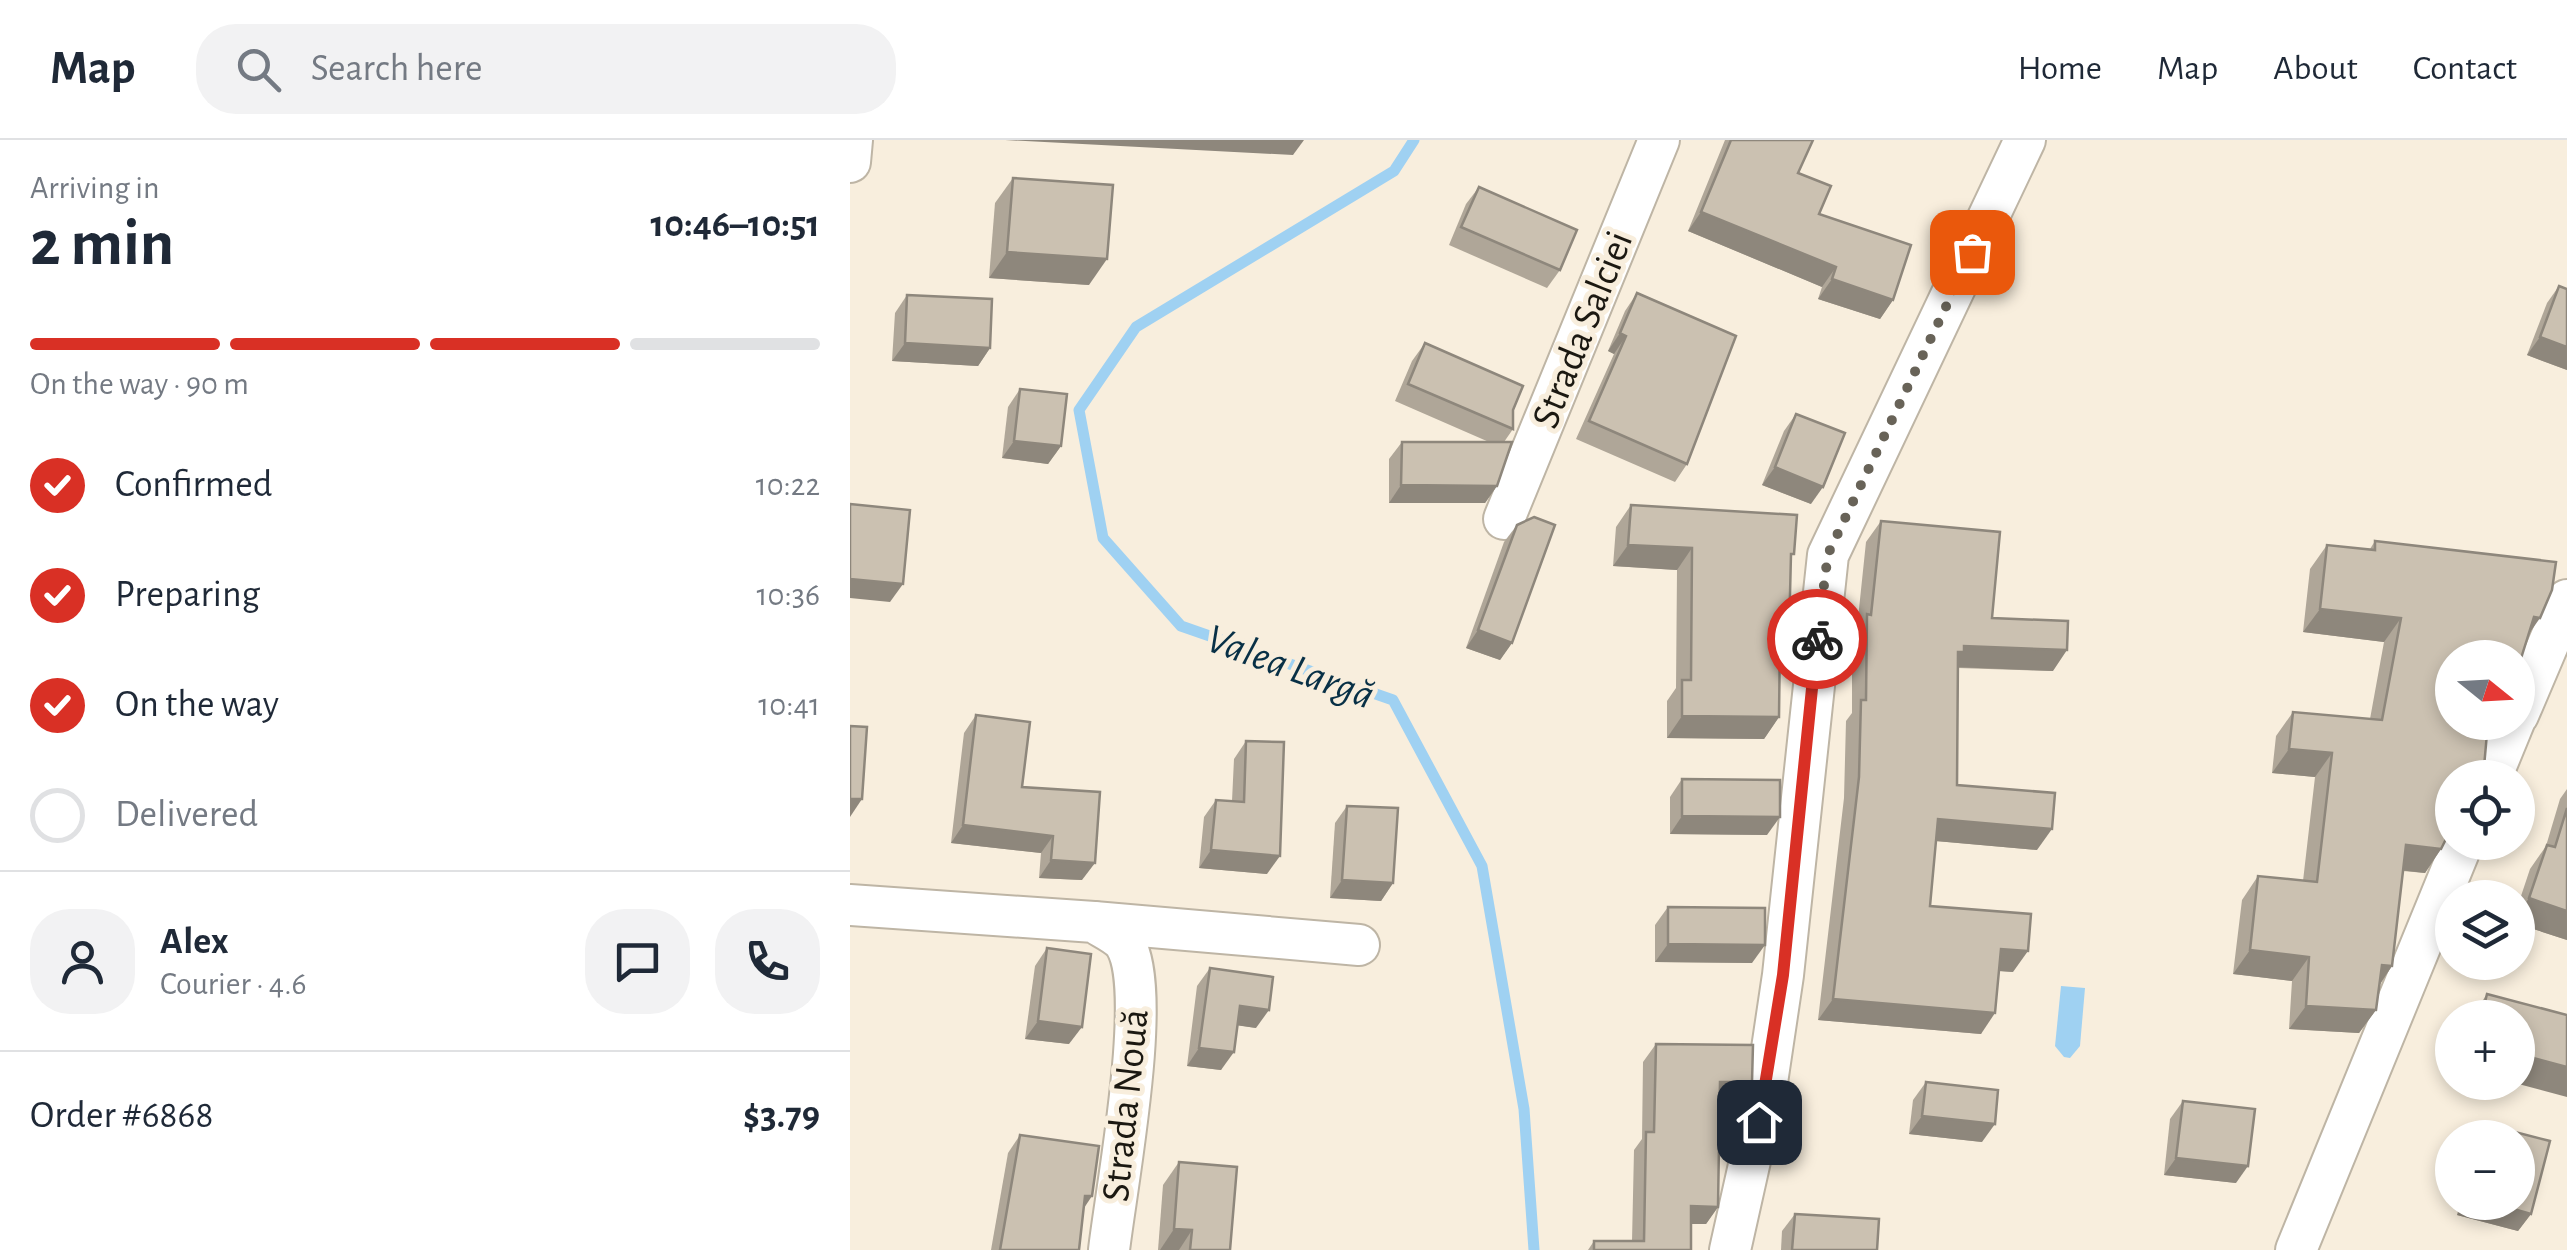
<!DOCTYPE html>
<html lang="en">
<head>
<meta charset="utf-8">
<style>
  :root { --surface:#fff; --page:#f2f2f3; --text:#1f2937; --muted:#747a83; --line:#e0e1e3; --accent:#d93025 }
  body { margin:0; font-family:"Alegreya Sans",sans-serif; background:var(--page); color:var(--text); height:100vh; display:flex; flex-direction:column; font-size:38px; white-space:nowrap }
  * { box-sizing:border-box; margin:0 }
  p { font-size:32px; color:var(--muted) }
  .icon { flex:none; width:55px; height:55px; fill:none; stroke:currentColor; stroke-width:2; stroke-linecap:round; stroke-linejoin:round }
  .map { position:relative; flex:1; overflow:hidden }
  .side { display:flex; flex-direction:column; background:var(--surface); width:850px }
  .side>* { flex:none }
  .needle { width:65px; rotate:108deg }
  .tools { position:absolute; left:1585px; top:500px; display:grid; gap:20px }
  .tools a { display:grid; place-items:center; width:100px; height:100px; border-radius:50%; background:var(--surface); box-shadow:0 5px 15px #0003; font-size:50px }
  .pin { position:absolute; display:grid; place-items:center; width:85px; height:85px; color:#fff; margin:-42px; border-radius:20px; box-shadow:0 5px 15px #0006 }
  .courier { position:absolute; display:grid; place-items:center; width:100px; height:100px; margin:-50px; border:8px solid #d93025; border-radius:50%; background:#fff; color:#222; box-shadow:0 2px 12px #0007 }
  .head em { font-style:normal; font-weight:700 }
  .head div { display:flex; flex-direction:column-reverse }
  .head { display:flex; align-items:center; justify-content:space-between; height:170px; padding:0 30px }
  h1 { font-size:65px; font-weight:700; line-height:75px }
  .bar { display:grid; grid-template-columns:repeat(4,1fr); gap:15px 10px; align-content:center; height:120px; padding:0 30px }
  .bar i { height:12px; border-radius:8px; background:var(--line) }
  .bar .selected { background:var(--accent) }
  .bar p { grid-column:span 4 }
  .line { display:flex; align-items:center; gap:25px; padding:0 30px; border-top:2px solid var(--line) }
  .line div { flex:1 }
  .round { display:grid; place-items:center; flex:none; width:105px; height:105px; border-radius:40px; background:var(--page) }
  ol { padding:0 30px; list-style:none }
  li { display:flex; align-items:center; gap:30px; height:110px }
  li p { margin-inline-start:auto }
  li .icon { padding:10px; border-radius:50%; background:var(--accent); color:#fff; stroke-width:4 }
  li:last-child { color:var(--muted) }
  li i { width:55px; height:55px; border:5px solid var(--line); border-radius:50% }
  header { display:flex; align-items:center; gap:60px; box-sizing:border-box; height:140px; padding:0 50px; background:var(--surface); border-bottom:2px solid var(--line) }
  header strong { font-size:48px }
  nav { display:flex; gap:55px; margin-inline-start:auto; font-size:35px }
  .search { width:700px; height:90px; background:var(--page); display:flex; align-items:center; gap:25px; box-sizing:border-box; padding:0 35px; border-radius:40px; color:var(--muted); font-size:38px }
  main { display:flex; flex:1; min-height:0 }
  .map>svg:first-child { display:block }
  .water { fill:#9fd1f2 }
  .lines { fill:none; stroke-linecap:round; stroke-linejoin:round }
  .stream { stroke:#9fd1f2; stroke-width:11 }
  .minor-casing { stroke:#beb5a5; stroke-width:44 }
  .minor { stroke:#fff; stroke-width:40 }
  .wall { fill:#afa698 }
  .shaded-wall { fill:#8e877c }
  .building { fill:#cbc1b1; stroke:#8e877c; stroke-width:2.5 }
  .done { stroke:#686358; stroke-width:10; stroke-dasharray:0 18 }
  .route { stroke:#d93025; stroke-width:12 }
  .labels { text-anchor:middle; stroke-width:10; stroke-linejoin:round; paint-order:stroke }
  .street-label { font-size:40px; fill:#1b1811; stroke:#f8eedd }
  .water-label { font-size:42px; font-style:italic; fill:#083046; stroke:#f8eedd }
</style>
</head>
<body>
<header>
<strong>Map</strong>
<div class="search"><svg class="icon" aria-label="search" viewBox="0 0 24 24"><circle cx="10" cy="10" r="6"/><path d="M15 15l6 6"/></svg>Search here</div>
<nav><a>Home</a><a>Map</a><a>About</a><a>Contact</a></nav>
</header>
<main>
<section class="side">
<div class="head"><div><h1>2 min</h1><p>Arriving in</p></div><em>10:46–10:51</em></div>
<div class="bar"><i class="selected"></i><i class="selected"></i><i class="selected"></i><i></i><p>On the way · 90 m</p></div>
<ol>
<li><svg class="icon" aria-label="check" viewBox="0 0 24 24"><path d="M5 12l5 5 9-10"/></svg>Confirmed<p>10:22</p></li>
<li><svg class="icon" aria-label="check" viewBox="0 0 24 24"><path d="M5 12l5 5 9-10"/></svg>Preparing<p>10:36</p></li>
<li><svg class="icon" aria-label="check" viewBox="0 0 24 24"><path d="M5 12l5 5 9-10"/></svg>On the way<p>10:41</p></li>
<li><i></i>Delivered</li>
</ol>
<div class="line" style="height:180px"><a class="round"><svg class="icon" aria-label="person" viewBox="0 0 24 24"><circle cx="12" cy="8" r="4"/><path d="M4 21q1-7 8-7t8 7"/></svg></a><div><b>Alex</b><p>Courier · 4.6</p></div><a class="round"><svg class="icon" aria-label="chat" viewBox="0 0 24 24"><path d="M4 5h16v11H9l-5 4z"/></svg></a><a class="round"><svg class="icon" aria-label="phone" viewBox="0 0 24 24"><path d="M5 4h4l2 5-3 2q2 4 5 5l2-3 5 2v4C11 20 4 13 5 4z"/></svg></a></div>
<div class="line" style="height:130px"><div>Order #6868</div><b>$3.79</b></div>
</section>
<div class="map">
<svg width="1717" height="1110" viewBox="0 0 1717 1110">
  <rect width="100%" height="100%" fill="#f8eedd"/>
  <path class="water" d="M1211,846L1235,848L1230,906L1220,918L1214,917L1205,906Z"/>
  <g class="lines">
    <path class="stream" d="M564,0L544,31L286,187L229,270L253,398L331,486L543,560L632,726L674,969L684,1110"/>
    <g class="minor-casing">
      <g id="minor">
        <path d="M0,22L2,0"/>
        <path d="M654,379L809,0"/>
        <path d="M1668,575L1717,460"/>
        <path d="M1641,638L1664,582"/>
        <path d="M0,765L244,782C253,788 269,795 275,804C304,851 266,1049 259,1110"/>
        <path d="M244,782L509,805"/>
        <path d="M880,1110L916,949L933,835L978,415L1175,0"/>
        <path d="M1446,1110L1613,702"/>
      </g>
    </g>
    <use href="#minor" class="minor"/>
  </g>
  <g class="wall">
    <path d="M875,0H963L948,33L969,74L1043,160L1030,179L968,159L972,147L838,91Z"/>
    <path d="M163,38L239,145L139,138L145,63Z"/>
    <path d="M629,47L710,130L697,148L599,105L616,64Z"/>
    <path d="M1709,146L1717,230L1677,215L1697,163Z"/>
    <path d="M787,153L837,324L825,342L726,299L764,214L758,211L775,171Z"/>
    <path d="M57,155L140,208L128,226L42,221L45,173Z"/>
    <path d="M575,203L663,270V289L654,302L647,346L635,363H539V319L552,302H639L545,261L562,221Z"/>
    <path d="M170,249L211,306L198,324L152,318L158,267Z"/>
    <path d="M946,274L961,364L912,345L934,291Z"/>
    <path d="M781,365L941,419L939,495L930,508L929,577L914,599L817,598V561L826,548L827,430L763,426L766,387Z"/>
    <path d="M1031,381L1203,531L1108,528L1107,645L1187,710L1086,701L1080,766L1163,832L1149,831L1131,894L968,880L994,658L996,581L1002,573V496L1007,488L1016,402Z"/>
    <path d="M667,385L662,503L650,520L616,508L654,402Z"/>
    <path d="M1525,401L1678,494L1602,638L1591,709L1575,733L1553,731L1542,826L1529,846L1526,870L1509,893L1439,889L1442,841L1383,834L1392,760L1408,736L1453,741L1465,637L1422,633L1426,596L1443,572L1520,579L1534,502L1453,492L1460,429L1477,405L1520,409Z"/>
    <path d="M126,575L172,647L232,740L189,738L191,713L101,703L114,593Z"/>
    <path d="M396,601L417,734L349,728L354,677L366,660L382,661L384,619Z"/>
    <path d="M832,639L917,695L820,694V657Z"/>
    <path d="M1717,649V800L1668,784V765L1680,729L1696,706L1710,659Z"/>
    <path d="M497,666L543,743L531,761L480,758L485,683Z"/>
    <path d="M818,767L902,823L805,822V785Z"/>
    <path d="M197,808L219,904L175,899L185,826Z"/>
    <path d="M360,828L406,888L387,885L371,930L337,926L347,846Z"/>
    <path d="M1637,854L1668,878H1621Z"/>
    <path d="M806,904L902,942L889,960H870L868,1067L856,1084H841V1110H738L744,1101H782L784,1010L792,999L793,922Z"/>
    <path d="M1076,942L1132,1002L1059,994L1063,960Z"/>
    <path d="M1333,961L1386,1043L1314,1035L1320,979Z"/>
    <path d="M1638,985L1700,1001L1681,1074L1668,1091L1607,1075L1610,1062H1668V998H1629Z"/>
    <path d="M170,995L234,1069L229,1110H141L158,1013Z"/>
    <path d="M329,1022L380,1110H308L313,1045Z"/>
    <path d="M945,1074L1027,1110H931L932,1091Z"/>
  </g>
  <g class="shaded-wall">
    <path d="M155,0H454L443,15Z"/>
    <path d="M851,72L986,127L972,147L838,91Z"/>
    <path d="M157,112L257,119L239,145L139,138Z"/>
    <path d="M982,139L1043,160L1030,179L968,159Z"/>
    <path d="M770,193L776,196L764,214L758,211Z"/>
    <path d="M1690,197L1717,207V230L1677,215Z"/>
    <path d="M55,203L140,208L128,226L42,221Z"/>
    <path d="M164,301L211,306L198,324L152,318Z"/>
    <path d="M925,327L973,347L961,364L912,345Z"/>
    <path d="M551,345L647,346L635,363H539Z"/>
    <path d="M778,405L842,408L827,430L763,426Z"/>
    <path d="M0,439L53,444L40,462L0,458Z"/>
    <path d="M1470,469L1551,478L1534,502L1453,492Z"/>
    <path d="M1684,477L1690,478L1674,501Z"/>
    <path d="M628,490L662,503L650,520L616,508Z"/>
    <path d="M930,495H939L924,517Z"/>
    <path d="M1114,506L1217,510L1203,531L1103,527L1093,533Z"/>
    <path d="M832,576L929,577L914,599L817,598Z"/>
    <path d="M1439,609L1482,613L1465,637L1422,633Z"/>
    <path d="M1621,626L1634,627L1627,638H1613Z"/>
    <path d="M0,659H12L0,677Z"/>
    <path d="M832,676L930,677L917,695L820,694Z"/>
    <path d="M1088,679L1202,689L1187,710L1074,700Z"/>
    <path d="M113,685L203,696L191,713L101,703Z"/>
    <path d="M1556,705L1591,709L1575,733L1540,729Z"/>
    <path d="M361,710L430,716L417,734L349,728Z"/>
    <path d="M201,720L245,723L232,740L189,738Z"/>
    <path d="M492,740L543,743L531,761L480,758Z"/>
    <path d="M1679,758L1717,771V800L1668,784V774Z"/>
    <path d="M818,804L915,805L902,823L805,822Z"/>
    <path d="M1151,809L1178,811L1163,832L1136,830Z"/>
    <path d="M1400,810L1459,817L1442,841L1383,834Z"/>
    <path d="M1532,825L1542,826L1526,850Z"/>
    <path d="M983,859L1145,873L1131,894L968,880Z"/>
    <path d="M390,866L419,870L406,888L378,884Z"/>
    <path d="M1456,866L1526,870L1509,893L1439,889Z"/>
    <path d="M188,881L232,887L219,904L175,899Z"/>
    <path d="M349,908L384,912L371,930L337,926Z"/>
    <path d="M1668,914L1717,927V957L1661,942H1668Z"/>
    <path d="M870,942H902L889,960H858Z"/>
    <path d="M1072,976L1145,984L1132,1002L1059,994Z"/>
    <path d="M1326,1018L1398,1026L1386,1043L1314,1035Z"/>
    <path d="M235,1056H242L230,1074Z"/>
    <path d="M1615,1062H1639L1681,1074L1668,1091L1607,1075Z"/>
    <path d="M841,1066L868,1067L856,1084H829Z"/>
    <path d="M324,1089L342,1090L329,1110H310Z"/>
  </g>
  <g class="building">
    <path d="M881,0H963L948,33L981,46L969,74L1061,105L1043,160L982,139L986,127L851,72Z"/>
    <path d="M163,38L263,45L257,119L157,112Z"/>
    <path d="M629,47L727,90L710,130L611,87Z"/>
    <path d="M1709,146L1717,149V207L1690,197Z"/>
    <path d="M787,153L886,196L837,324L739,281L776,196L770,193Z"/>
    <path d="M57,155L142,159L140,208L55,203Z"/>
    <path d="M575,203L673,246L663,270V289L558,244Z"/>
    <path d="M170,249L217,254L211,306L164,301Z"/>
    <path d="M946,274L995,293L973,347L925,327Z"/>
    <path d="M552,302H662L647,346L551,345Z"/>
    <path d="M0,364L60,370L53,444L0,439Z"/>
    <path d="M781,365L947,375L944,414H941L939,495H930L929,577L832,576V540H841L842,408L778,405Z"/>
    <path d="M684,377L705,385L662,503L628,490L667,385Z"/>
    <path d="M1031,381L1150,392L1142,478L1218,481L1217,510L1114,506V512H1108L1107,645L1205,653L1202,689L1088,679L1080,766L1181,774L1178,811L1151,809L1145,873L983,859L1009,637L1011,560H1016L1017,474L1021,475Z"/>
    <path d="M1525,401L1706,422L1702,450L1690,478L1684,477L1668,528V518H1602V582H1638L1634,627L1621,626L1619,638H1602V687L1591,709L1556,705L1542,826L1532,825L1526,870L1456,866L1459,817L1400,810L1408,736L1467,742L1482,613L1439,609L1443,572L1532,580L1551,478L1470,469L1477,405L1525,410Z"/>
    <path d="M126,575L180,582L172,647L250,652L245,723L201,720L203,696L113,685Z"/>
    <path d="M0,586L17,587L12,659H0Z"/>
    <path d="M396,601L434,602L430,716L361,710L366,660L394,662Z"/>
    <path d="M832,639L930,640V677L832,676Z"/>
    <path d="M497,666L548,668L543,743L492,740Z"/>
    <path d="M1717,668V771L1679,758L1697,705L1705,707Z"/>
    <path d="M818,767L915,768V805L818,804Z"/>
    <path d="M197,808L241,814L232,887L188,881Z"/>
    <path d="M360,828L423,837L419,870L390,866L384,912L349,908Z"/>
    <path d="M1637,854L1717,875V927L1668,914V878H1631Z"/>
    <path d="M806,904L903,905L902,942H870L868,1067L841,1066V1110H744V1101H794L796,992H804Z"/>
    <path d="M1076,942L1148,950L1145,984L1072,976Z"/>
    <path d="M1333,961L1405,969L1398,1026L1326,1018Z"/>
    <path d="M1638,985L1700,1001L1681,1074L1639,1062H1668V998H1635Z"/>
    <path d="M170,995L249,1006L242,1056H235L229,1110H150Z"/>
    <path d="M329,1022L387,1027L380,1110H340L342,1090L324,1089Z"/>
    <path d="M945,1074L1029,1079L1027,1110H942Z"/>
  </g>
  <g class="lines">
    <path class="done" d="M967,499L978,414L1122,112"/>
    <path class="route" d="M909,982L933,835L967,499"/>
  </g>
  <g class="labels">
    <g class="street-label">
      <text transform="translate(731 189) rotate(-68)" y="14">Strada Salciei</text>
      <text transform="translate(274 965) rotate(-84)" y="14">Strada Nouă</text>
    </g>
    <g class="water-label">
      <text transform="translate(441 525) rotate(20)" y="15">Valea Largă</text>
    </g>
  </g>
</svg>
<div class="tools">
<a><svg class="needle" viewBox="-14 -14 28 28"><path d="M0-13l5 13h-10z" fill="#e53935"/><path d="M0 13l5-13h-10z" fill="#747a83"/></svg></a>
<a><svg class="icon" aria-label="locate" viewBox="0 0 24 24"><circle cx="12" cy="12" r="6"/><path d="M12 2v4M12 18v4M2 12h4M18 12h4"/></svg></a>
<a><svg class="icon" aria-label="layers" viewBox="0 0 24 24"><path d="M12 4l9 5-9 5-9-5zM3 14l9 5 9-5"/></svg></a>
<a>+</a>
<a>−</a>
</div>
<div class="pin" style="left:1122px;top:112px;background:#ea580c"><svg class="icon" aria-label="bag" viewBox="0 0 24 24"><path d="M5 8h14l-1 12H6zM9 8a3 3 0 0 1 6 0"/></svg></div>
<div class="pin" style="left:909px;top:982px;background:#1f2937"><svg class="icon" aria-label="home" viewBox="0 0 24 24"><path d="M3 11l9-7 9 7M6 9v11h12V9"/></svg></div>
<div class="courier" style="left:967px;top:499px"><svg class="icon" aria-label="bike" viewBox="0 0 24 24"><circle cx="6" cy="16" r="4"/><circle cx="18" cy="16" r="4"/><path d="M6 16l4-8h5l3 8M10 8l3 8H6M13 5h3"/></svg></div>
</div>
</main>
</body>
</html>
